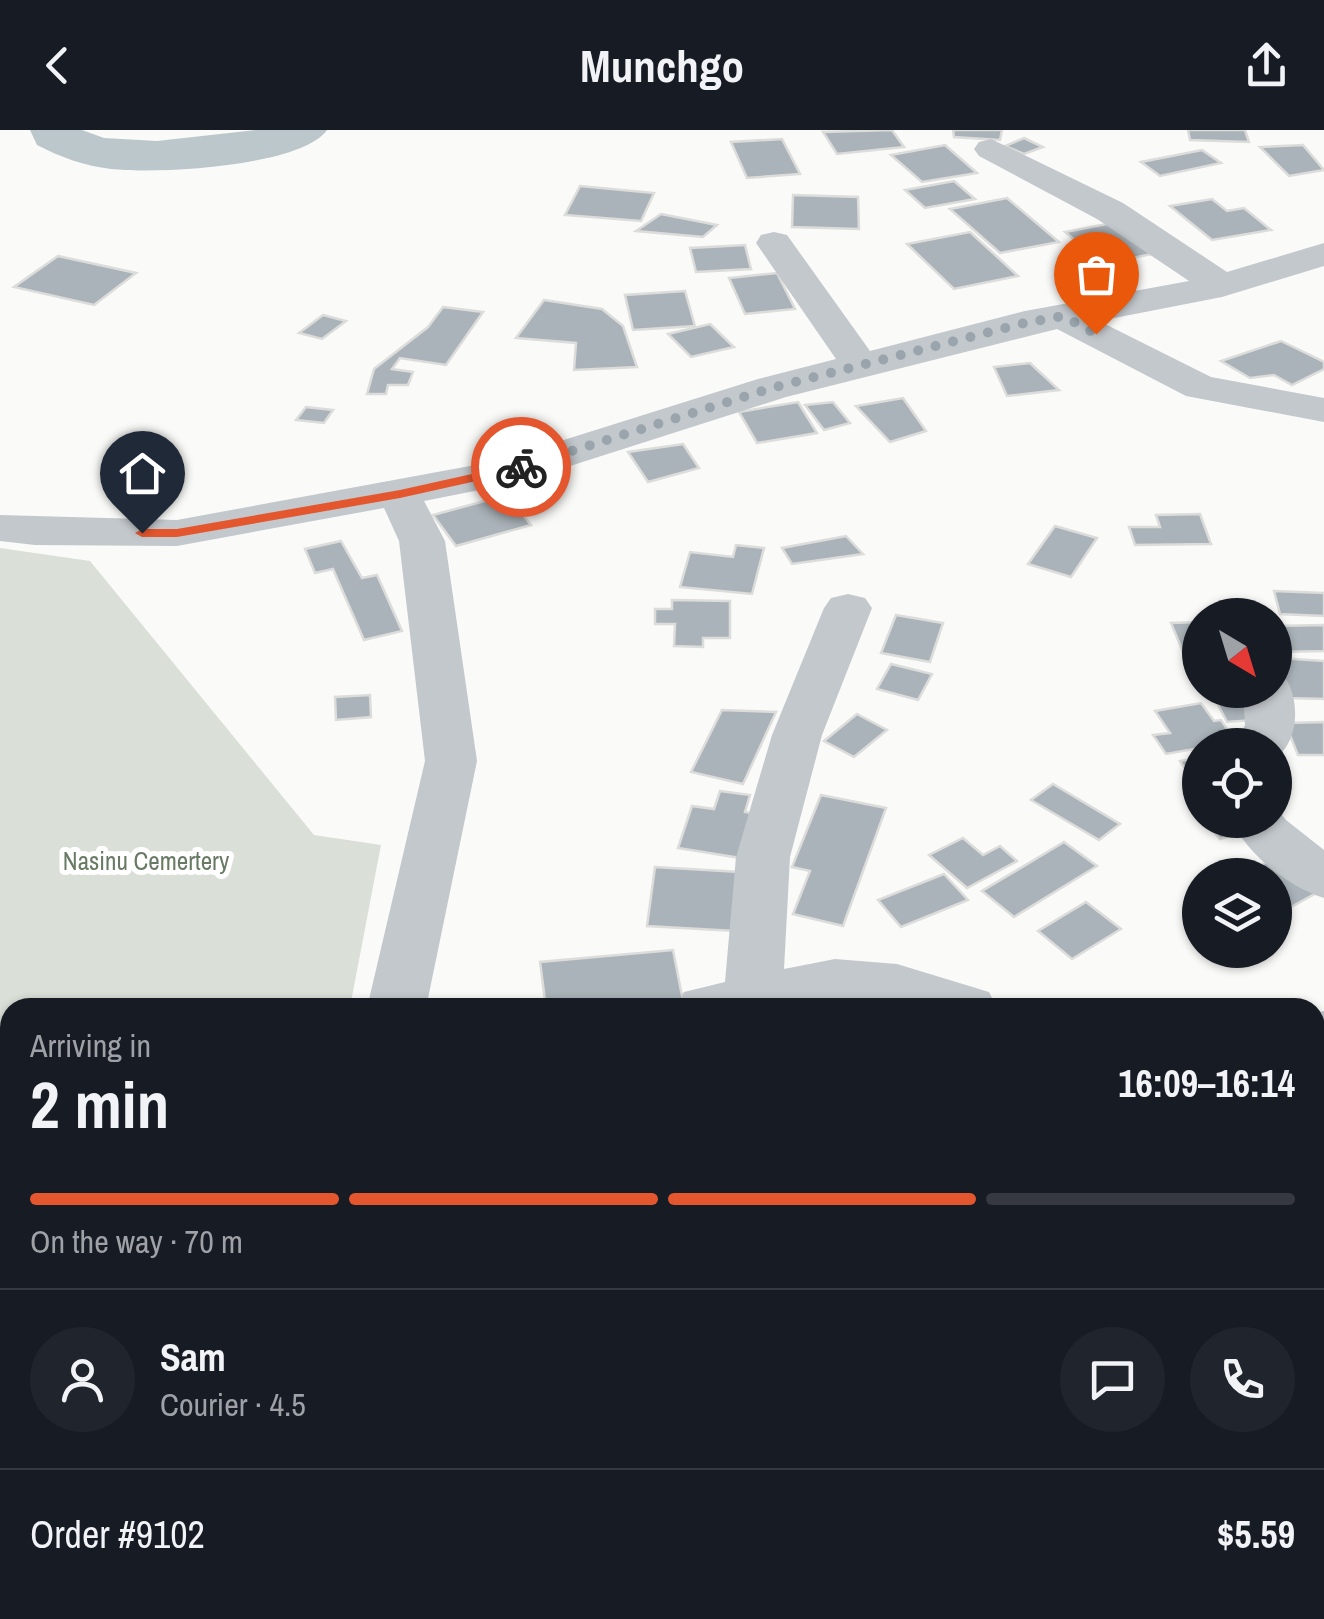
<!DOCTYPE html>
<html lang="en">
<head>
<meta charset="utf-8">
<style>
  :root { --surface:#171b24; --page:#20242c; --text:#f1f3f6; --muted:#9ea1a6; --line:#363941; --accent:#e4572e }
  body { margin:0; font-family:"Archivo Narrow",sans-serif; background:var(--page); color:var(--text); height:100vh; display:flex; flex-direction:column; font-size:38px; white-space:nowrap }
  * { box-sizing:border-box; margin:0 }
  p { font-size:32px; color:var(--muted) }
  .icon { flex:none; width:55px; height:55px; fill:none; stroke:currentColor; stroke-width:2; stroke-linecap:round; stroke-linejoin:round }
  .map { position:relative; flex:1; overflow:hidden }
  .side { position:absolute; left:0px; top:868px; width:1325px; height:622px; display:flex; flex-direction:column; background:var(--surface); border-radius:30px 30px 0 0; box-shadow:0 2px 8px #0004 }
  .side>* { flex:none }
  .needle { width:65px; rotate:142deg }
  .fabs { position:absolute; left:1182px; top:468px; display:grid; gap:20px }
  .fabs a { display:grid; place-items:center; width:110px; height:110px; border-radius:50%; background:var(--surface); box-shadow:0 2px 8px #0004; font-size:50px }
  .pin { position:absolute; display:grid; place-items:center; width:85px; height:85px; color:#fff; margin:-102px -42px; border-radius:50% 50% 50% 0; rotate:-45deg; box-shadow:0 0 10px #0007 }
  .pin .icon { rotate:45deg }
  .courier { position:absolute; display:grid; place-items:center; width:100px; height:100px; margin:-50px; border:8px solid #e4572e; border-radius:50%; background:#fff; color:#222; box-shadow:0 2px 12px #0007 }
  .head em { font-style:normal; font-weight:700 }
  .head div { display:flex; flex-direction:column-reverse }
  .head { display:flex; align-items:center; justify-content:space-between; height:170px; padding:0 30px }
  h1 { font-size:65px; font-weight:700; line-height:75px }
  .bar { display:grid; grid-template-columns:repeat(4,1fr); gap:15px 10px; align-content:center; height:120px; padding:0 30px }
  .bar i { height:12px; border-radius:8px; background:var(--line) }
  .bar .active { background:var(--accent) }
  .bar p { grid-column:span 4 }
  .line { display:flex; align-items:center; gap:25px; padding:0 30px; border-top:2px solid var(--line) }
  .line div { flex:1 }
  .round { display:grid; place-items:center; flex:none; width:105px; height:105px; border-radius:52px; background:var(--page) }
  header { display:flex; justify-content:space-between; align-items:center; height:130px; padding:0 30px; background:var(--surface); font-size:45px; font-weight:700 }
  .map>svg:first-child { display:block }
  .green { fill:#dadfd7 }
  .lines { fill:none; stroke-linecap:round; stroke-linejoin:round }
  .river { fill:#bbc7cb; fill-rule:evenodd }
  .building { fill:#aab3b9; stroke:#dcdcda; stroke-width:2.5 }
  .minor { fill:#c3c8cc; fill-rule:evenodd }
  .route { fill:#e4572e }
  .done { stroke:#99a4ac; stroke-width:10; stroke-dasharray:0 18 }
  .labels { text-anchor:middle; stroke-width:10; stroke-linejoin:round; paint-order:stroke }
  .park-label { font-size:25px; fill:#687a64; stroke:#fff }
</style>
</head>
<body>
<header><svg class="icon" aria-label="back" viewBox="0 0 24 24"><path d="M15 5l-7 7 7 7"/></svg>Munchgo<svg class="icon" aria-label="share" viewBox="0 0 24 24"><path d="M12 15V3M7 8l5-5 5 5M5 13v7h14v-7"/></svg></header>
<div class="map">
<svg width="1324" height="1489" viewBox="0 0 1324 1489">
  <rect width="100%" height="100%" fill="#fafaf8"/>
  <path class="green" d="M0,418L90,431L314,705L381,715L350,877L10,878V1480H245V1489H0Z"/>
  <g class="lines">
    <path class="river" d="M30,0H82L104,8L157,11L256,0H327C301,37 155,44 111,39C85,36 60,27 37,15Z"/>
  </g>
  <g class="building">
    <path d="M892,0L904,17L837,24L823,2Z"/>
    <path d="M953,0H1002L1000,10L954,7Z"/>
    <path d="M1188,0H1245L1249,12L1190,10Z"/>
    <path d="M1024,8L1043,17L1024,24L1005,16Z"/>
    <path d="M782,9L800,44L747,48L731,12Z"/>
    <path d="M945,15L977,43L922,52L891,25Z"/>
    <path d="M1303,15L1324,40L1289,46L1260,17Z"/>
    <path d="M1202,20L1221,33L1160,46L1141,32Z"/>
    <path d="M954,51L975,69L925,78L905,60Z"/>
    <path d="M580,56L654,63L641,91L565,85Z"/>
    <path d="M793,65L858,67L859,99L792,97Z"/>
    <path d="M1007,68L1059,112L1000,123L950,79Z"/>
    <path d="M1212,69L1227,81L1244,78L1271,100L1212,110L1170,76Z"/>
    <path d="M661,84L717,95L703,107L636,101Z"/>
    <path d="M1117,92L1157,123L1103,134L1065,102Z"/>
    <path d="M970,102L1018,146L954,159L907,114Z"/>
    <path d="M745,115L751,139L696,142L690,118Z"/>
    <path d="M58,126L136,143L94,175L14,157Z"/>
    <path d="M777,143L795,179L745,184L729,148Z"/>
    <path d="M685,161L695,196L633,200L625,165Z"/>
    <path d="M544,170L602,179L623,196L637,237L574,240L576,213L516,208Z"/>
    <path d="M443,177L483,182L446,235L400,228L392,239L413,242L408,255H388L386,264H367L374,239L428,197Z"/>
    <path d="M323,185L346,191L322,209L299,203Z"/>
    <path d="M710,194L734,217L691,227L668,204Z"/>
    <path d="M1281,211L1324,232V239L1292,255L1274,245L1250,248L1221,231Z"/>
    <path d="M1030,233L1059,260L1007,266L994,237Z"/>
    <path d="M903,268L926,301L890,312L856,276Z"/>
    <path d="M798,272L817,303L757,313L739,282Z"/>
    <path d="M833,272L850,293L824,300L805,275Z"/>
    <path d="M306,277L333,280L324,293L296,290Z"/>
    <path d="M683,314L699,338L648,352L628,322Z"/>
    <path d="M507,365L531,395L456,416L433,385Z"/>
    <path d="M1200,384L1211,414L1135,415L1129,397H1160L1156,385Z"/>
    <path d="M1055,396L1097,408L1071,447L1028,434Z"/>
    <path d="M846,406L863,424L792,434L782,418Z"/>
    <path d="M341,411L362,448L377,445L402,501L364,510L333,439L315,443L305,419Z"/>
    <path d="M736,415L764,418L752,464L680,457L690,422L733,427Z"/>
    <path d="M1274,461L1324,463V486L1280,484Z"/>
    <path d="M672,470L730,471V508H703V517L674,516L675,494H655V479H672Z"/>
    <path d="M896,485L943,493L930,532L881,523Z"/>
    <path d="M1200,492V521L1183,522L1171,493Z"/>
    <path d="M1324,495V521L1277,522L1275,496Z"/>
    <path d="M1279,528L1324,531V569L1288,568Z"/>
    <path d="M891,534L932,544L918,570L877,559Z"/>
    <path d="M1241,564L1255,590L1227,592L1214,567Z"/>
    <path d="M370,565L371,587L336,590L335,567Z"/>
    <path d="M1201,573L1214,591L1221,590L1236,612L1200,615V618L1166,624L1153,605L1170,603L1155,581Z"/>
    <path d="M722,580L776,582L743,654L691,642Z"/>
    <path d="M857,584L887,600L854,627L824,611Z"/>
    <path d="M1324,592V625H1298L1285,593Z"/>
    <path d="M1200,627V654L1196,655L1180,631Z"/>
    <path d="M1053,654L1120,694L1099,710L1031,670Z"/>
    <path d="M720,661L750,665L745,682L766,685L753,730L678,718L692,676L714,679Z"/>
    <path d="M821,665L886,678L843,796L793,784L810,741L792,737Z"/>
    <path d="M1204,690H1254L1260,697L1220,709Z"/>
    <path d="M963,708L983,725L1000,716L1017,731L967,758L929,725Z"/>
    <path d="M1064,712L1097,736L1014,787L982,761Z"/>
    <path d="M1274,728L1318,762L1282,782L1275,776V745H1243Z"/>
    <path d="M655,737L740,742L735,801L647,796Z"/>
    <path d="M944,744L968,770L901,797L878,770Z"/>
    <path d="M1086,772L1121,799L1072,829L1038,801Z"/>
    <path d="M673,820L684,876L546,878L540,832Z"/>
    <path d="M1324,940V1024L1315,1018V948Z"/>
    <path d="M1315,1199L1324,1202V1279L1315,1276Z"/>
    <path d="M380,1480H499L500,1489H381Z"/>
    <path d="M525,1480H644L646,1489H527Z"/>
  </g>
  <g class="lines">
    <g class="minor">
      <path d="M991,9L1123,73L1227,142L1324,113V136L1222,167L1099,191L1211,247L1324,268V292L1186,266L1057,199L786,267L520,352L424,371L445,411L477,631L426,878H367L425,631L399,411L384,378L177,416L35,415L0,411V385L177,390L497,331L758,249L836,229L756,113L761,105L774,102L787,105L870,221L1025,181L1189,151L1097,89L979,26L974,19L979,12Z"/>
      <path d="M848,464L865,468L872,478L822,605L790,727L784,839L835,829L897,834L989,862L997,878H899L835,871L807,878H676L684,862L725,852L736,727L772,605L824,478L831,468Z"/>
      <path d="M1275,546L1286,549C1300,571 1299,613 1275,628V615H1236L1245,595L1243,560H1275Z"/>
      <path d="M1275,676L1286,690L1324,720V768C1290,758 1245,723 1232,690H1275Z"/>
      <path d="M1324,881V932L1315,935V883Z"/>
      <path d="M1315,1047L1324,1050V1106L1315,1103Z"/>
      <path d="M126,1480H208L204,1489H123Z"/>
      <rect x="279" y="1480" width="76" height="9"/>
    </g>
  </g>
  <path class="route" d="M521,333L526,335V340L400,368L177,407H142L135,403L142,399H177L400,360Z"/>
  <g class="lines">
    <path class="done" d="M521,337L772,258L1025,193L1063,186L1096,204"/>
  </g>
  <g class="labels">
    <g class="park-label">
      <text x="146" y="740">Nasinu Cemertery</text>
    </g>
  </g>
</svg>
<div class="fabs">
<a><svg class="needle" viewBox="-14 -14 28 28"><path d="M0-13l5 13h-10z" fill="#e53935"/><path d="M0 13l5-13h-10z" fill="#9ea1a6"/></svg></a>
<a><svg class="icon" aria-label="locate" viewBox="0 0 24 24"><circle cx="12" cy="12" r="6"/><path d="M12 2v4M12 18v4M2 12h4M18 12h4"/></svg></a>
<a><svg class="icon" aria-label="layers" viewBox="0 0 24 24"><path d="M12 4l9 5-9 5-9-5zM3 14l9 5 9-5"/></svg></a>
</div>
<div class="pin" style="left:1096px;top:204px;background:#ea580c"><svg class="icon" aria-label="bag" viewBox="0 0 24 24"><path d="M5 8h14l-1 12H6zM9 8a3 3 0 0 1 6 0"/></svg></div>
<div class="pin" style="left:142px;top:403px;background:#1f2937"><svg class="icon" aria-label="home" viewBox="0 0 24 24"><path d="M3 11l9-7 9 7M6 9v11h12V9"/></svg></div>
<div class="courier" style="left:521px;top:337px"><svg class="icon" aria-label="bike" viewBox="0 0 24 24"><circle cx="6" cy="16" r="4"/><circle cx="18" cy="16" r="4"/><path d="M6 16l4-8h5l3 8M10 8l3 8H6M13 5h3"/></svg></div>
<section class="side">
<div class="head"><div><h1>2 min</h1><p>Arriving in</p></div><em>16:09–16:14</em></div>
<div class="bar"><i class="active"></i><i class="active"></i><i class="active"></i><i></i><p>On the way · 70 m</p></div>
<div class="line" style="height:180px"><a class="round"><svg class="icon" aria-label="person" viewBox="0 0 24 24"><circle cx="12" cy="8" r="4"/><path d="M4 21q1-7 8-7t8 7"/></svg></a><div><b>Sam</b><p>Courier · 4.5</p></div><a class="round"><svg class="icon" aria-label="chat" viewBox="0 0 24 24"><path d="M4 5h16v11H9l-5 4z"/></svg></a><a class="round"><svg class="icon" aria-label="phone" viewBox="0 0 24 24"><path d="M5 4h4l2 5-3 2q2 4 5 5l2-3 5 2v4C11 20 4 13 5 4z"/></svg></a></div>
<div class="line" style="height:130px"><div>Order #9102</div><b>$5.59</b></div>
</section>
</div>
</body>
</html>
